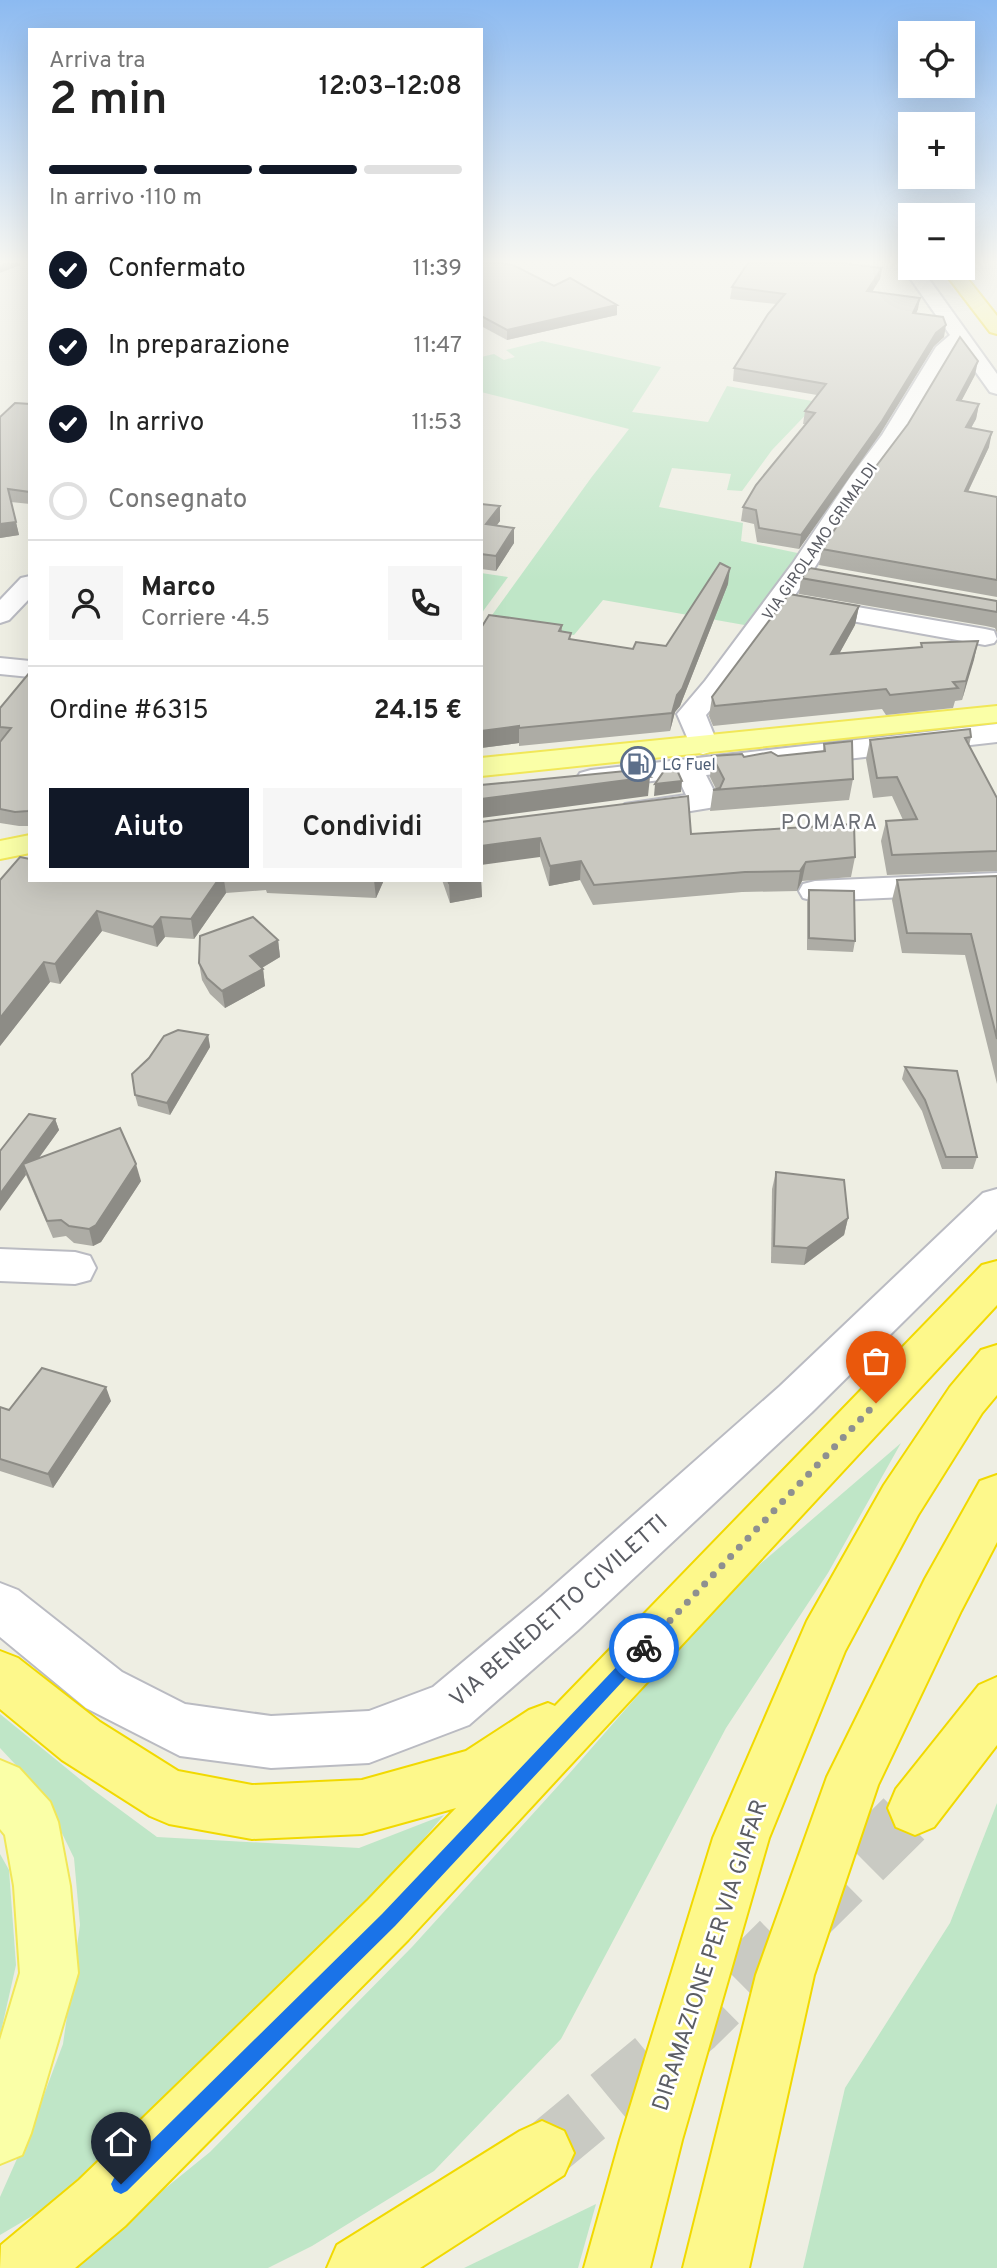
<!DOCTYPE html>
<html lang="it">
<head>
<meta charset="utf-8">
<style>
  :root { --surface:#fff; --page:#f6f6f6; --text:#222; --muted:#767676; --line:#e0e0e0; --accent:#111827 }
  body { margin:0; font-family:Overpass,sans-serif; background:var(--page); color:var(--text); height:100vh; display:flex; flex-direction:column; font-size:26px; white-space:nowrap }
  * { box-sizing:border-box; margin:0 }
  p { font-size:23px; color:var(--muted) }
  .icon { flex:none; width:38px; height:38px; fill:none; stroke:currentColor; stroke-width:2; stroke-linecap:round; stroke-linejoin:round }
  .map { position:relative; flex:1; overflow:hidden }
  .sheet { position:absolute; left:28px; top:28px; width:455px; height:854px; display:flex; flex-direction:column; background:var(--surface); border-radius:0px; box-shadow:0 7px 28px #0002 }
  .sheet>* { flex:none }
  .controls { position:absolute; left:898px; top:21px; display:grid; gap:14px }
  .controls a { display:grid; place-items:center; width:77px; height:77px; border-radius:0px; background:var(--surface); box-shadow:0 7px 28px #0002; font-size:35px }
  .pin { position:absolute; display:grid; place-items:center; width:60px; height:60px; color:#fff; margin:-72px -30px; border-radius:50% 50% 50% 0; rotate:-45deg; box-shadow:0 0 7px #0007 }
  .pin .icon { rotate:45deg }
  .courier { position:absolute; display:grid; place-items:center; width:70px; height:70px; margin:-35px; border:5px solid #1a73e8; border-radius:50%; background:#fff; color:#222; box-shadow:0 2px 9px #0007 }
  .head em { font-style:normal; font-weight:600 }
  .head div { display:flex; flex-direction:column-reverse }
  .head { display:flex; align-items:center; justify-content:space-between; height:119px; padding:0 21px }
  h1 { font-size:46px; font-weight:600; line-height:52px }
  .bar { display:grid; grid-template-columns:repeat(4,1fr); gap:10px 7px; align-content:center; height:84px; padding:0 21px }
  .bar i { height:9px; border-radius:5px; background:var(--line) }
  .bar .current { background:var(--accent) }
  .bar p { grid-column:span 4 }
  .line { display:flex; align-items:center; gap:18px; padding:0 21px; border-top:2px solid var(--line) }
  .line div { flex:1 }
  .round { display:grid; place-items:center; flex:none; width:74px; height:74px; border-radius:0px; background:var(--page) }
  ol { padding:0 21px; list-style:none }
  li { display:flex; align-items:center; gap:21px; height:77px }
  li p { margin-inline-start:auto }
  li .icon { padding:7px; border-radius:50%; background:var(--accent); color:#fff; stroke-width:4 }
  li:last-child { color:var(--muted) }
  li i { width:38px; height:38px; border:4px solid var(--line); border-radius:50% }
  .cta { display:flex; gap:14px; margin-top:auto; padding:14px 21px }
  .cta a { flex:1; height:80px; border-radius:0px; background:var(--accent); color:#fff; font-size:28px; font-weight:600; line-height:80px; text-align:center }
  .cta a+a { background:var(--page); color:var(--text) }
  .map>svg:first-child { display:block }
  .green { fill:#bfe6c7 }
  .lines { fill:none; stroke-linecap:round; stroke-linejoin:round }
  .highway-tunnel { stroke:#c9cac3; stroke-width:58; stroke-dasharray:58 29; stroke-linecap:butt }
  .minor-casing { stroke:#babbc2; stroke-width:4 }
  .major-casing { stroke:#f1e758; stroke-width:4 }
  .highway-casing { stroke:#f1d900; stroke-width:4 }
  .minor { fill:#fff; fill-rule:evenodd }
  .major { fill:#faffa7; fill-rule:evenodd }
  .highway { fill:#fdf88b; fill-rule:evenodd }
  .wall { fill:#adaca5 }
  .shaded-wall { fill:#8d8c86 }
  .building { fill:#c9c8c0; stroke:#8d8c86; stroke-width:2 }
  .route { fill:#1a73e8 }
  .done { stroke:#8e9090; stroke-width:7; stroke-dasharray:0 12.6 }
  .labels { text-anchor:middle; stroke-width:5; stroke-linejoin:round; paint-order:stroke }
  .far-street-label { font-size:16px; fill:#5b5d64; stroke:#fff }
  .far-service-label { font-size:16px; fill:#4e5e75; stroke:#fff; text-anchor:start }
  .neighbourhood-label { font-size:21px; letter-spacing:2px; fill:#6c6f76; stroke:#fff }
  .near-street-label { font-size:23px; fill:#5b5d64; stroke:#fff }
</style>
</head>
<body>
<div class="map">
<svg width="997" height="2268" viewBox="0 0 997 2268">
  <rect width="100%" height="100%" fill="#eeeee3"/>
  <g class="green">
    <path d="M542,341L661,367L632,412L708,422L727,386L818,402L772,450L742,491L727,490L731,474L672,468L659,507L743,523L741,541L807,555L750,626L603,600L574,635L487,622L591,478L629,429L481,392V357L494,354L504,360L515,357L506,350Z"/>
    <path d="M481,573L508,577L481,614Z"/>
    <path d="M901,1443L828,1573L726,1728L561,2039L434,2171L312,2246L268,2268H67L210,2152L412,1947L568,1775L730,1590Z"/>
    <path d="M0,1714L92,1789L157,1837L359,1848L444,1815L359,1915L61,2199L0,2235V2197L36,2116L63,2044L80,1925L74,1858L43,1794L0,1748Z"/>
    <path d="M997,1803V2268H803L845,2088L950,1923Z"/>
    <path d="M0,1854L9,1870L16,1965L0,2036Z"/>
    <path d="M596,2204L578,2268H464Z"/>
  </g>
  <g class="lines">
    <path class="highway-tunnel" d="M542,2153L695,2026L915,1808"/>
    <g class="minor-casing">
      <g id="minor">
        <path d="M910,263V268H921L997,374V394L990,392L958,347L953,351L903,437L869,483L815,567L725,693L706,715L718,745L713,751L703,754L693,751L677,714L705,681L793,563L851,476L882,435L936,347L950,335L903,268Z"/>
        <path d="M30,576V598L9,620L0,623V600L21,578Z"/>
        <path d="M805,598L985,629L994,631L997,639L994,643L985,645L796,611L792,606L796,601Z"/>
        <path d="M0,658L30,661V677L0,674Z"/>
        <path d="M997,724V742L706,775L719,801L715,807L636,820L625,818L621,811L625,804L686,795L678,778L591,788L580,785L576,779L580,773L591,770Z"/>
        <path d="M997,873V893L815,901L803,898L799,891L803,884L815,881Z"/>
        <path d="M997,1189V1229L812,1412L578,1630L469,1725L369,1763L271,1768L180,1756L86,1708L0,1637V1583L18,1590L122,1672L185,1704L271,1716L369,1711L433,1687L542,1596L780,1386L983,1193Z"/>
        <path d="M0,1249L75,1252L90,1256L96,1268L90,1280L75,1284L0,1281Z"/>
      </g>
    </g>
    <g class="major-casing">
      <g id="major">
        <path d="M997,706V722L481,776V758Z"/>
        <path d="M30,835V853L0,859V841Z"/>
        <path d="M0,1760L19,1768L50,1802L58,1822L70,1886L78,1973L31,2133L22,2155L0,2164V2040L20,1973L14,1886L5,1835L0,1829Z"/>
      </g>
    </g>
    <g class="highway-casing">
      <g id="highway">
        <path d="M941,268H959L997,316V334L990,332Z"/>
        <path d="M997,1261V1305L408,1940L125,2226L75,2268H0L1,2245L79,2180L368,1900L456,1808L362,1834L252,1839L169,1824L150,1816L62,1760L0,1709V1651L18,1658L100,1722L178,1771L252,1785L362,1780L466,1751L529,1710L548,1703L555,1706L982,1265Z"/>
        <path d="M997,1345V1395L982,1413L918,1515L845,1651L769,1838L682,2140L650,2268H584L620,2140L713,1838L807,1621L884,1485L950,1387L981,1350Z"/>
        <path d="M997,1475V1542L961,1611L878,1785L814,1975L749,2268H683L756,1975L827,1777L925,1579L980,1481Z"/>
        <path d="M997,1677V1745L934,1827L915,1835L896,1827L888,1808L896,1789L979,1685Z"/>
        <path d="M542,2121L564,2131L574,2153L564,2175L420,2268H327L337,2245L520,2131Z"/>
      </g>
    </g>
    <use href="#minor" class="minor"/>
    <use href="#major" class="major"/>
    <use href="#highway" class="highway"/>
  </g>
  <g class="wall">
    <path d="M481,263L617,305V315L507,340L481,326Z"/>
    <path d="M744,263H842L882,268L880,279L872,292L918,309L916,313L944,337L934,346L880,434L799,549L757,542L754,524L741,521L743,507L806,424H803L805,411L817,395L733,381L734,368L776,304L730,299L732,287L748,264Z"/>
    <path d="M975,375L961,401L979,404L976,419L971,428L989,447L968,492L997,497V597L819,565L822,549Z"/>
    <path d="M30,404V504L11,502L19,535L0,538V417Z"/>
    <path d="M481,504L500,521L496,526L514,543L496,571L481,569Z"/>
    <path d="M801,578L997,601V633L995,628L986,626L799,594Z"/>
    <path d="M728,584L680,706L675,712L670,731L519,746V743L481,748L562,625V631L571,639L633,649L666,646Z"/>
    <path d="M859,606L855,625L839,654L921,647V643L978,641L962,700L955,701L953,708L886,715L882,709L713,726L709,716L712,697Z"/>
    <path d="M30,672V826H19L0,823V742L1,741L0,740V708Z"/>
    <path d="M971,737L969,746L997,798V871L887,875L881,841L886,821L903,820L892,796L873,798L866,759L870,740Z"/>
    <path d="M824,744L853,779L849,800L710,811L713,790L716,789L710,777L712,756L744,757L778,756L823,751Z"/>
    <path d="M481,822L691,834L855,857L851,877L802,881L797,891L742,892L593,905L580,880L549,886L540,857Z"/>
    <path d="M997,876V1084L965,955L902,953L892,900L897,880Z"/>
    <path d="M30,880H384L376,898L267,893L266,890L226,893L194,939L165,937L157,947L102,931L60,984L50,982L0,1046Z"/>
    <path d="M442,880H481L482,897L450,903Z"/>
    <path d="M809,890L855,941L853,952L807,950V902Z"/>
    <path d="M278,940L280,957L262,968L263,969L265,986L225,1008L210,994L202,980L199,963Z"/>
    <path d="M208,1035L210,1047L170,1115L138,1106L135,1095Z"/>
    <path d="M905,1067L977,1157L973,1169H942L922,1111L902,1079Z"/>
    <path d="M55,1119L59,1130L39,1158L141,1181L101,1242L93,1246L74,1243L66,1236L53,1238L26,1175L0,1151Z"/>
    <path d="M776,1172L848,1218L844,1235L804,1265L771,1263L772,1189Z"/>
    <path d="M111,1401L53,1488L0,1471V1407L9,1410Z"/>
  </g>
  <g class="shaded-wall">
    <path d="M4,263H20V265L0,273V265Z"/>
    <path d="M882,268L880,279L865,303L867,291Z"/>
    <path d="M920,298L918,309L911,325L913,313Z"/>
    <path d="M617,305V315L507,340V330Z"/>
    <path d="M946,325L944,337L934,346L880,434L799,549L801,535L936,333Z"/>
    <path d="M978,361L975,375L954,415L957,400Z"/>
    <path d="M979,404L976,419L963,442L966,427Z"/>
    <path d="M992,432L989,447L961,506L965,491Z"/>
    <path d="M500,506V521L486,539V524Z"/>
    <path d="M16,522L19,535L0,538V524Z"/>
    <path d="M514,528V543L496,571V556Z"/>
    <path d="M730,568L728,584L680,706L675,712L670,731L672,713L677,695Z"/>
    <path d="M859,606L855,625L828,674L831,654Z"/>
    <path d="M978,641L974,660L962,700L966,681Z"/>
    <path d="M519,726V743L481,748V731Z"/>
    <path d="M650,777L648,796L481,818V799Z"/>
    <path d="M682,781L681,792L654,796L655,784Z"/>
    <path d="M540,838V857L481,865V846Z"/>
    <path d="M581,861L580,880L549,886L550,866Z"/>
    <path d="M806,862L802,881L797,891L800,871Z"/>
    <path d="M481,878L482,897L450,903L449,883L467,880H481Z"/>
    <path d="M218,880H224L226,893L194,939L191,919Z"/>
    <path d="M374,880H384L376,898Z"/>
    <path d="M97,911L102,931L60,984L55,964Z"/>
    <path d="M161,917L165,937L157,947L153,927Z"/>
    <path d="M278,940L280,957L253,973L250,956Z"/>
    <path d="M44,962L50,982L0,1046V1018Z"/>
    <path d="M263,969L265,986L225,1008L222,991Z"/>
    <path d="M208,1035L210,1047L170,1115L167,1103Z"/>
    <path d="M55,1119L59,1130L27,1174L23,1164L26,1175L0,1211V1194Z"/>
    <path d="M136,1164L141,1181L101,1242L93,1246L89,1229Z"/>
    <path d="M848,1218L844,1235L804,1265L807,1248Z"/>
    <path d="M106,1387L111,1401L53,1488L48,1474Z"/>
  </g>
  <g class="building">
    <path d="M481,263H498L513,265L554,286L570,278L617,305L507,330L481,316Z"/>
    <path d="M748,263H842L882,268L867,291L920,298L913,313L943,317L946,325L936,333L882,421L801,535L759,528L756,510L743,507L756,485L815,413L805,411L826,384L734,368L768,314L785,294L732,287Z"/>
    <path d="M960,337L978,361L957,400L979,404L966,427L992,432L965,491L997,497V580L822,549L874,469L908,424Z"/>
    <path d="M15,403L30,404V492L8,489L16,522L0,524V417Z"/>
    <path d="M481,504L500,506L486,524L514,528L496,556L481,554Z"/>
    <path d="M720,563L730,568L682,689L677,695L672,713L519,728V726L481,731V628L489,615L562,625L559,631L571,633L569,639L633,649L636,642L666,646Z"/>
    <path d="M810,568L997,601V612L801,578Z"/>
    <path d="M789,594L859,606L831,654L922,647L921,643L978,641L966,681L953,682L958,688L890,695L886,689L715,706L712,697Z"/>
    <path d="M30,672V810L28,811L15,812L0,809V742L11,728L0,727V708Z"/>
    <path d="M970,729L971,737L965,738L997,798V851L892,855L886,821L917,819L897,777L877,778L870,740Z"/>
    <path d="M852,741L853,779L713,790L720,788L724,779L712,756L742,754L744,757L771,752L778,756L825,751L824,744Z"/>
    <path d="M636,770L650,777L481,799V785Z"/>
    <path d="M677,770L682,781L655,784L664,771Z"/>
    <path d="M688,796L691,834L854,824L855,857L806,862L800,871L745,872L594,885L581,861L550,866L540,838L481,846V822Z"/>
    <path d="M20,857L30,859V880H218L191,919L161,917L153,927L97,911L55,964L44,962L0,1018V880Z"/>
    <path d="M997,876V1039L971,934L907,933L897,880Z"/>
    <path d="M448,880H467L449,883Z"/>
    <path d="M809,890L854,891L855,941L809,938Z"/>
    <path d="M253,917L278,940L250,956L263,969L222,991L207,978L199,963L200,936Z"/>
    <path d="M178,1030L208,1035L167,1103L135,1095L132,1074L149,1058L164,1036Z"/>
    <path d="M905,1067L957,1071L977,1157H946L925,1100Z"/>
    <path d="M29,1114L55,1119L0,1194V1151Z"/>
    <path d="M120,1128L136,1164L96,1225L89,1229L69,1226L61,1220L47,1221L23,1164Z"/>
    <path d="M776,1172L844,1180L848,1218L807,1248L774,1246Z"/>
    <path d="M42,1368L106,1387L48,1474L0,1459V1407L9,1410Z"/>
  </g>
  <linearGradient id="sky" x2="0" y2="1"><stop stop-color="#8cbaf1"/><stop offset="0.45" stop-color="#f7f7f2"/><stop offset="1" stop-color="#f7f7f2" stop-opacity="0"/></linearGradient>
  <rect width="997" height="581" fill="url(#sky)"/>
  <path class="route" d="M644,1641L649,1643L652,1648L649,1653L395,1926L127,2191L121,2194L114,2191L111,2184L114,2178L382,1914L639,1643Z"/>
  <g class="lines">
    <path class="done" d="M644,1648L876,1403"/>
  </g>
  <defs>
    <g id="fuel-ring" transform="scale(1.75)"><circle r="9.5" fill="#fff" stroke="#5c6f8a" stroke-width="1.5"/><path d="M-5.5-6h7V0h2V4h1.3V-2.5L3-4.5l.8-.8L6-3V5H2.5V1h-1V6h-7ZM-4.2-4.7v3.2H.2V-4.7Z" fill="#5c6f8a"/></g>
  </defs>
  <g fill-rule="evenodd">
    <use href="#fuel-ring" x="638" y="764"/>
  </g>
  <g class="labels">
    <g class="far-street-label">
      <text transform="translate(819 541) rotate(-55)" y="6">VIA GIROLAMO GRIMALDI</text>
    </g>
    <g class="far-service-label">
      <text x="662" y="770">LG Fuel</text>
    </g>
    <g class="neighbourhood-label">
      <text x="830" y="829">POMARA</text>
    </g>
    <g class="near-street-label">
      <text transform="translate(558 1610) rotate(-41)" y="8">VIA BENEDETTO CIVILETTI</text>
      <text transform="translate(709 1955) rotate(-72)" y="8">DIRAMAZIONE PER VIA GIAFAR</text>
    </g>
  </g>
</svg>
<div class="controls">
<a><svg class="icon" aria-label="locate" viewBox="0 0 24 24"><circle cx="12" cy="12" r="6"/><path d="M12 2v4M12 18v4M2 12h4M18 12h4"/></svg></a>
<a>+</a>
<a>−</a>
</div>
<div class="pin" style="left:876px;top:1403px;background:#ea580c"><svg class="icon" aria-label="bag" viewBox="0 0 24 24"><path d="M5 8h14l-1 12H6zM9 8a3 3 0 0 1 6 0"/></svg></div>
<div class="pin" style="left:121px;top:2184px;background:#1f2937"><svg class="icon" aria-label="home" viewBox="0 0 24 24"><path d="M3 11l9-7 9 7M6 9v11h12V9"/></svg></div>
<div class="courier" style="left:644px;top:1648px"><svg class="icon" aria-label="bike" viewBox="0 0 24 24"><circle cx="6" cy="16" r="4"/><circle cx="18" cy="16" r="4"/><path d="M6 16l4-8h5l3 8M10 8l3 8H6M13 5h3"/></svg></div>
<section class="sheet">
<div class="head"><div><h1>2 min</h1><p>Arriva tra</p></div><em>12:03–12:08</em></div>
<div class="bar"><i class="current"></i><i class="current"></i><i class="current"></i><i></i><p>In arrivo · 110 m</p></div>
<ol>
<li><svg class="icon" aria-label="check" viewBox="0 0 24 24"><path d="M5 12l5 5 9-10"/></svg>Confermato<p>11:39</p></li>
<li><svg class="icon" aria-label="check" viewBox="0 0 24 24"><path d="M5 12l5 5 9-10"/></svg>In preparazione<p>11:47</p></li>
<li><svg class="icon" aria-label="check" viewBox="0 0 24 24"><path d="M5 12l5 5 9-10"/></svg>In arrivo<p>11:53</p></li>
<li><i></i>Consegnato</li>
</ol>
<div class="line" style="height:126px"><a class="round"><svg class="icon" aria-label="person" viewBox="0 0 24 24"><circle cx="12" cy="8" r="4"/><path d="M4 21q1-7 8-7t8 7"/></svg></a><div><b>Marco</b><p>Corriere · 4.5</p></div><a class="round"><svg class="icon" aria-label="phone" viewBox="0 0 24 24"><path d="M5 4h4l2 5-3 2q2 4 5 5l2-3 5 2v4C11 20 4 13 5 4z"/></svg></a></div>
<div class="line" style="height:91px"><div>Ordine #6315</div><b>24.15 €</b></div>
<div class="cta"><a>Aiuto</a><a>Condividi</a></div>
</section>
</div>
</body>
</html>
